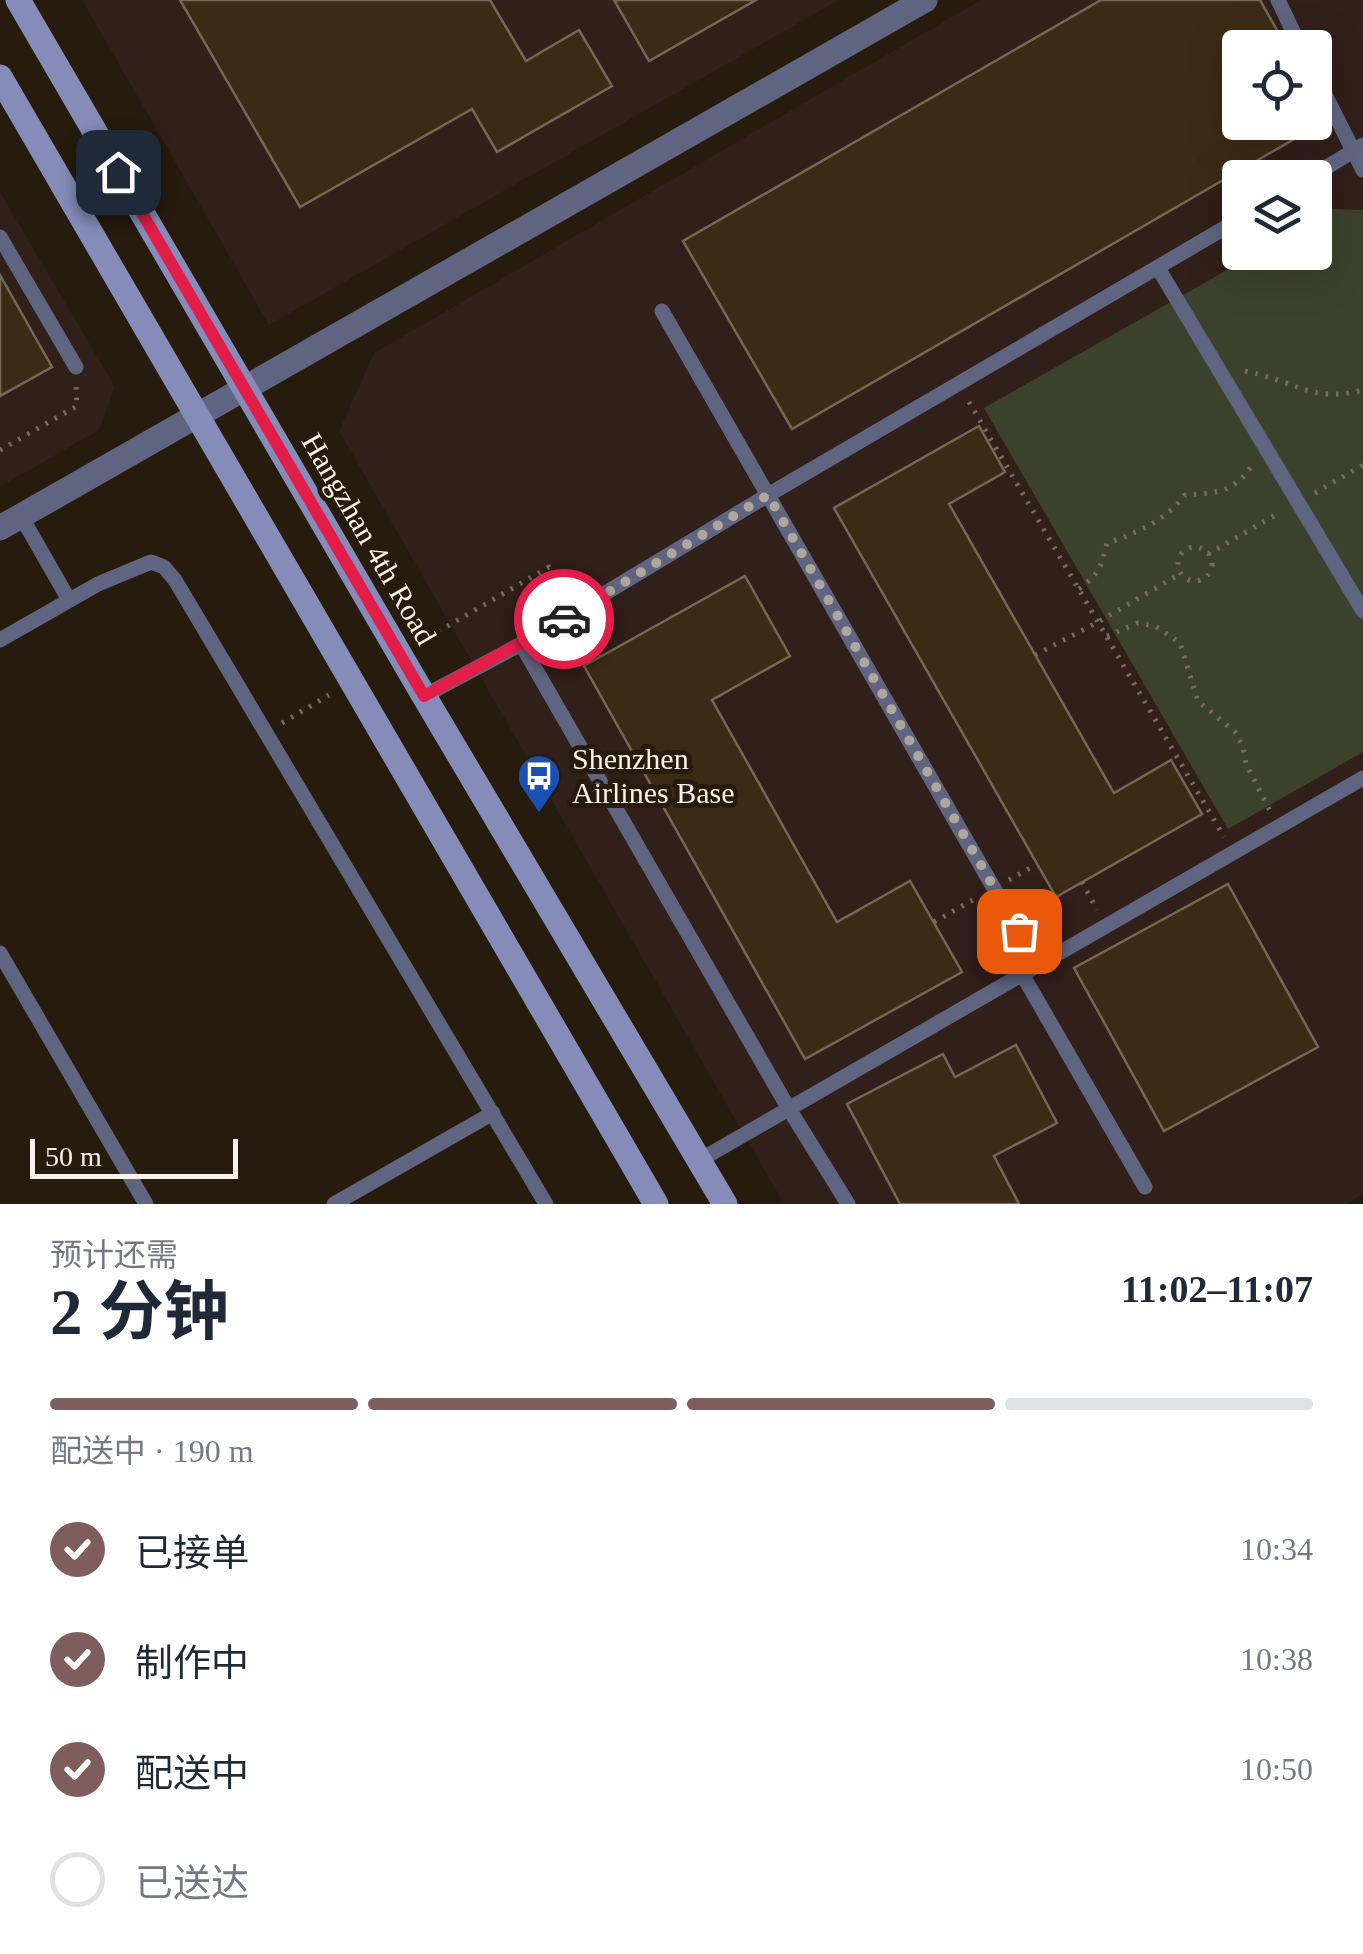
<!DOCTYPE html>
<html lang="zh">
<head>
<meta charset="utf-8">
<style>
  :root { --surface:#fff; --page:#f2f2f3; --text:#1f2937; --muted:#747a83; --line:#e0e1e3; --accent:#7f5d5d }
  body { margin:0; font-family:"Times New Roman","Noto Sans SC",serif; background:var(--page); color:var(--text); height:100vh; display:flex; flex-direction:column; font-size:38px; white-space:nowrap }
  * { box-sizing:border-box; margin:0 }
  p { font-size:32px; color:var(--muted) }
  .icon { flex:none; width:55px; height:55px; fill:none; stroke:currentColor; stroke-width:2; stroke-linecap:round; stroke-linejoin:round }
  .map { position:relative; height:1204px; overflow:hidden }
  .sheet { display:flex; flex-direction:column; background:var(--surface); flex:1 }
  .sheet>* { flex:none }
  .buttons { position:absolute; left:1222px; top:30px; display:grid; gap:20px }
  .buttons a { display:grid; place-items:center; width:110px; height:110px; border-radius:10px; background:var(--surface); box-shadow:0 10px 40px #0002; font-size:50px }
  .scale { position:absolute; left:30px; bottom:25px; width:208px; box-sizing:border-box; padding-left:10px; border:5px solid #fbf3ea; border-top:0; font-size:28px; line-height:35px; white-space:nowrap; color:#fbf3ea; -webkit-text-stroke:8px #261b0c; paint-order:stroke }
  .pin { position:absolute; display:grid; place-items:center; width:85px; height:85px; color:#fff; margin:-42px; border-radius:20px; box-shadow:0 5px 15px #0006 }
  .courier { position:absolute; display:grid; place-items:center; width:100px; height:100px; margin:-50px; border:8px solid #e11d48; border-radius:50%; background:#fff; color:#222; box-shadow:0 2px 12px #0007 }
  .overview em { font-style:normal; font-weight:700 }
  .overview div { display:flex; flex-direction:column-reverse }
  .overview { display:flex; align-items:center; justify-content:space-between; height:170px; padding:0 50px }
  h1 { font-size:65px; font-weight:700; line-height:75px }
  .bar { display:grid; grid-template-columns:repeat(4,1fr); gap:15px 10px; align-content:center; height:120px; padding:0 50px }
  .bar i { height:12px; border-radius:8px; background:var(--line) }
  .bar .active { background:var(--accent) }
  .bar p { grid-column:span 4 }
  ol { padding:0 50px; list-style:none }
  li { display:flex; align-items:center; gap:30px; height:110px }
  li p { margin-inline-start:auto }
  li .icon { padding:10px; border-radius:50%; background:var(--accent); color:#fff; stroke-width:4 }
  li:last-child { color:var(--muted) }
  li i { width:55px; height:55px; border:5px solid var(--line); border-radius:50% }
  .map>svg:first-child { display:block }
  .commercial { fill:#311f19; fill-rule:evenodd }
  .green { fill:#3c412c }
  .building { fill:#3b2b16; stroke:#756756; stroke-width:2.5 }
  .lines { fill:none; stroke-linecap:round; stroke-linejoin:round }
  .path { stroke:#756b5e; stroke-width:5; stroke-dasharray:2.5 8; stroke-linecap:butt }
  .lane { stroke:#5f6480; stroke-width:15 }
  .street { stroke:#5f6480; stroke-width:25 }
  .secondary { stroke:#858cba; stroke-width:25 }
  .done { stroke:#b0a79c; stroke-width:10; stroke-dasharray:0 18 }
  .route { stroke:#e11d48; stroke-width:12 }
  .labels { text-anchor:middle; stroke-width:10; stroke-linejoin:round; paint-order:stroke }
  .street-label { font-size:30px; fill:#fbf3ea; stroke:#261b0c }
  .poi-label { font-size:30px; fill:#fbf3ea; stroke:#261b0c; text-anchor:start }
</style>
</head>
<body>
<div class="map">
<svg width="1363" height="1204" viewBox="0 0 1363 1204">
  <rect width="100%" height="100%" fill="#261b0c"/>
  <g class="commercial">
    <path d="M82,0H839L269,325Z"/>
    <path d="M981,0H1363V1194L1346,1204H784L339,431L374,353ZM1240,48H1315V122H1240ZM1240,178H1315V252H1240Z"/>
    <path d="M0,192L115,387L99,430L0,487Z"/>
  </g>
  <path class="green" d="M1333,209L1363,210V752L1228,829L984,408L1257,253L1315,252V219Z"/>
  <g class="building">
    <path d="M180,0H490L526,61L579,30L612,86L497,152L472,109L300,207Z"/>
    <path d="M614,0H756L649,61Z"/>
    <path d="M1101,0H1260L1287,48H1240V122H1315V95L1329,119L792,429L683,241Z"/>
    <path d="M0,275L52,367L0,396Z"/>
    <path d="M979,426L1005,472L949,504L1114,793L1171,760L1202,814L1056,897L834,508Z"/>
    <path d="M745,576L790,656L712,700L837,922L910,881L962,972L805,1059L584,666Z"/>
    <path d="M1228,884L1318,1047L1164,1131L1074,968Z"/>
    <path d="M1016,1045L1057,1123L994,1156L1019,1204H900L847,1104L943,1054L955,1077Z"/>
  </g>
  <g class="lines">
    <g class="path">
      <path d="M1245,371C1290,379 1313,404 1363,390"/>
      <path d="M969,402L1224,837"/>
      <path d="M0,450L77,406L76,387"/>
      <path d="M1315,493L1363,465"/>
      <circle cx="1195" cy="564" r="17"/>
      <path d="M1208,554L1279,513"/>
      <path d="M1079,589C1100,573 1101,568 1107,543C1137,533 1166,520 1185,495C1215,493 1233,493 1251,467"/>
      <path d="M583,629L599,657"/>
      <path d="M1107,636L1138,623L1155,626L1180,643L1198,701L1235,732L1243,747L1246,764L1270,811"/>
      <path d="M420,642L549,567L563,593"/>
      <path d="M1035,655L1098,622L1180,574"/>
      <path d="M282,723L329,695"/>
      <path d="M1009,880L1037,864"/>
      <path d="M1082,882L1097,910"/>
      <path d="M934,922L978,897"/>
    </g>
    <g class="lane">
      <path d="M1278,0L1301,48"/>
      <path d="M1315,75L1363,170"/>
      <path d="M1309,178L1363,145"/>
      <path d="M0,237L76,367"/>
      <path d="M1158,268L1363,611"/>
      <path d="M662,311L1038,965"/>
      <path d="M21,516L69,600"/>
      <path d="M0,640L98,584L151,562L164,567L175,580L546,1204"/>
      <path d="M521,644L789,1109L848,1204"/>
      <path d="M424,696L521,644L768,495L1240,219"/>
      <path d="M0,953L146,1204"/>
      <path d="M1022,974L1145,1187"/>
      <path d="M700,1160L1363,778"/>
      <path d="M334,1204L493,1113"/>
    </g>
    <path class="street" d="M0,528L925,0"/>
    <g class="secondary">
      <path d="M18,0L424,696L725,1204"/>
      <path d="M0,77L656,1204"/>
    </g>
  </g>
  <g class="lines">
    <path class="done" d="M564,619L768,495L1019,931"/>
    <path class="route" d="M118,172L424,696L564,619"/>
  </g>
  <defs>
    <g id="bus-pin" transform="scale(2.25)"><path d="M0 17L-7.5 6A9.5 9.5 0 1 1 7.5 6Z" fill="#1a4fb4" stroke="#261b0c"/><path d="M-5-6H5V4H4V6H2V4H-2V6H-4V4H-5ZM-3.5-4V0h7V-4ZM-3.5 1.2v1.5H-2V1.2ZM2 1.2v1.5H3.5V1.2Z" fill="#fff"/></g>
  </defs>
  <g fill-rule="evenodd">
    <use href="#bus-pin" x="539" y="776"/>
  </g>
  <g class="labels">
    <g class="street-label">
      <text transform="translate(369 539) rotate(60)" y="10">Hangzhan 4th Road</text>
    </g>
    <g class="poi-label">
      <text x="572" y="769">Shenzhen<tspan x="572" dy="34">Airlines Base</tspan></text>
    </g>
  </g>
</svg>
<div class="buttons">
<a><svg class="icon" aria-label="locate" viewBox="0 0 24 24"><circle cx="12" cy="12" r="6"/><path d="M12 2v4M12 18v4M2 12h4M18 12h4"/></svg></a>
<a><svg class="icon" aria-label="layers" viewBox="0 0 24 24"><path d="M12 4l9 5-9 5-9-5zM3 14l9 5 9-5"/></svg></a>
</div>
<div class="scale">50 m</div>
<div class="pin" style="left:1019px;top:931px;background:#ea580c"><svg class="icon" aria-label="bag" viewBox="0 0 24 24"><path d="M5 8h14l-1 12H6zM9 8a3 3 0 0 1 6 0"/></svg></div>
<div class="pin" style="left:118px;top:172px;background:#1f2937"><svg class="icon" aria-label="home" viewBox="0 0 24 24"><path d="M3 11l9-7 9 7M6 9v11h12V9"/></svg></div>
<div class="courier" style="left:564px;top:619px"><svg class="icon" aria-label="car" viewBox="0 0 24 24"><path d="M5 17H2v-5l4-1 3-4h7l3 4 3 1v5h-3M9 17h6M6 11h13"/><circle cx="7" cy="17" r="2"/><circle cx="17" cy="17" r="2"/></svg></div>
</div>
<section class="sheet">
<div class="overview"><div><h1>2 分钟</h1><p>预计还需</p></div><em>11:02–11:07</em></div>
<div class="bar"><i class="active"></i><i class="active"></i><i class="active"></i><i></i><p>配送中 · 190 m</p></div>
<ol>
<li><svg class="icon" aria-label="check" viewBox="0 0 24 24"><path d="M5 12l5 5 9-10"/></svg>已接单<p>10:34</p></li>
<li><svg class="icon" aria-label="check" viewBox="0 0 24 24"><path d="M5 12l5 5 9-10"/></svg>制作中<p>10:38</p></li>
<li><svg class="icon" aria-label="check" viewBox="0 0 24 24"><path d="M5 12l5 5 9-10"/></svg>配送中<p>10:50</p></li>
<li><i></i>已送达</li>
</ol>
</section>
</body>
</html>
